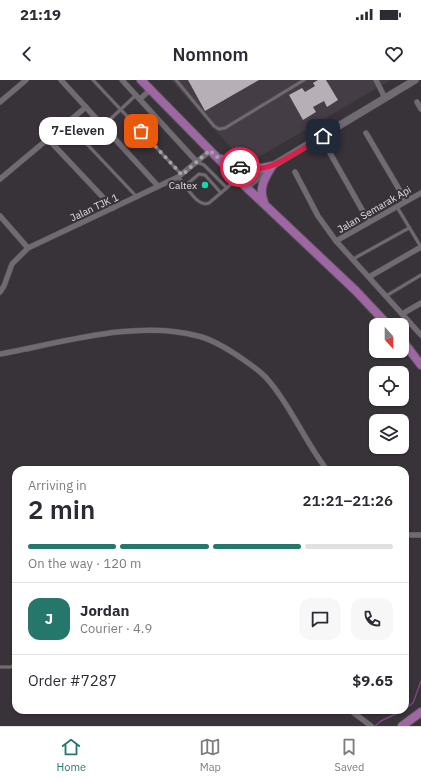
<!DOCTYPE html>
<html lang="en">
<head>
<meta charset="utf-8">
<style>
  :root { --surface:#fff; --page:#f7f7f7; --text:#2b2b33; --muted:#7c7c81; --line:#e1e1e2; --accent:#25776b }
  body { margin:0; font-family:"IBM Plex Sans",sans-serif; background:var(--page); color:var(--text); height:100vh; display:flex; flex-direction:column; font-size:15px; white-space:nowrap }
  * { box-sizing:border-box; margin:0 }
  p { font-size:13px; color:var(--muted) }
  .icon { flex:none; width:22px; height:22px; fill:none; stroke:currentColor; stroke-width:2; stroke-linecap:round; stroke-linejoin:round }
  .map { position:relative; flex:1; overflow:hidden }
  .drawer { position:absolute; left:12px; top:386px; width:397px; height:248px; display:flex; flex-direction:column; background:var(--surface); border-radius:12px; box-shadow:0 1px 3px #0004 }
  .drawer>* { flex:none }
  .needle { width:26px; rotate:159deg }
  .buttons { position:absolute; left:369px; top:238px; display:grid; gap:8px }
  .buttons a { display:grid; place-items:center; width:40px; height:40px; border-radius:8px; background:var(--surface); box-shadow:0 1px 3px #0004; font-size:20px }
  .pin { position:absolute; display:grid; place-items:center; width:34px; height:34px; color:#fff; margin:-17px; border-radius:8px; box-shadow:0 2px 6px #0006 }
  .courier { position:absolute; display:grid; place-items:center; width:40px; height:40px; margin:-20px; border:3px solid #e11d48; border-radius:50%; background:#fff; color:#222; box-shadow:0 1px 5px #0007 }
  .bubble { position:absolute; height:28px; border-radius:12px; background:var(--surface); box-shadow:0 1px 3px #0004; font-size:13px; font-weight:600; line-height:28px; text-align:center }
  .headline em { font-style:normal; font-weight:600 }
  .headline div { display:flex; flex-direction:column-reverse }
  .headline { display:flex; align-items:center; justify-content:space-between; height:68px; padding:0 16px }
  h1 { font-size:26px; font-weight:600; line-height:30px }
  .bar { display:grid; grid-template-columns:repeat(4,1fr); gap:6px 4px; align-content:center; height:48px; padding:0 16px }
  .bar i { height:5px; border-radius:3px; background:var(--line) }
  .bar .active { background:var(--accent) }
  .bar p { grid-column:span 4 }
  .line { display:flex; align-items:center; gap:10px; padding:0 16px; border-top:1px solid var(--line) }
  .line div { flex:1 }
  .round { display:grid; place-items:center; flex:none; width:42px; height:42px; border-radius:12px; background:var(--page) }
  .status { display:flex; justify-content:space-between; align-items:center; height:28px; padding:0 20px; background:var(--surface); direction:ltr }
  .status svg { height:11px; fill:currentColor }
  header { display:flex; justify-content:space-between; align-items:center; height:52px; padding:0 16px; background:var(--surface); font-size:18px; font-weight:600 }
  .menu { display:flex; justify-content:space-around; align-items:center; height:56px; border-top:1px solid var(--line); background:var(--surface); font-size:11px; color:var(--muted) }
  .menu a { display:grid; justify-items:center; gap:2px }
  .menu .active { color:var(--accent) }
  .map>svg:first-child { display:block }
  .built { fill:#453d46 }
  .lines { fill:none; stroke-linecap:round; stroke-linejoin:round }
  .stream { stroke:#7a477e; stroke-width:1.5 }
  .building { fill:#b6b0b6 }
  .lane-casing { stroke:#565256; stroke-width:4 }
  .street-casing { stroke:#565256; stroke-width:6 }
  .secondary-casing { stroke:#565256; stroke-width:8 }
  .primary-casing { stroke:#565256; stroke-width:10 }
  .lane { stroke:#706b71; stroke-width:2.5 }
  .street { stroke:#706b71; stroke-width:5 }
  .secondary { stroke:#706b71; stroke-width:7 }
  .primary { stroke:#9e67a3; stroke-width:8 }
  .done { stroke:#a6a3a6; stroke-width:4; stroke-dasharray:0 7.2 }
  .route { stroke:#e11d48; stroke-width:5 }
  .poi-dot { fill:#1ed5b0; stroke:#373338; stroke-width:1.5 }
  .labels { text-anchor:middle; stroke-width:4; stroke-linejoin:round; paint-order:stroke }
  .poi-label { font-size:10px; fill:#e2dfe2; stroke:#373338; text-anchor:end }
  .street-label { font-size:10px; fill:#e2dfe2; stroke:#373338 }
</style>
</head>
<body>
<div class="status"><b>21:19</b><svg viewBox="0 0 49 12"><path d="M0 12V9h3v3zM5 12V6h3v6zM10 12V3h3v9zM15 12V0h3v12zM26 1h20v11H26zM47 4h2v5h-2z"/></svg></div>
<header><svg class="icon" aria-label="back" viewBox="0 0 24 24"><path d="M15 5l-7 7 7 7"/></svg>Nomnom<svg class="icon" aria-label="heart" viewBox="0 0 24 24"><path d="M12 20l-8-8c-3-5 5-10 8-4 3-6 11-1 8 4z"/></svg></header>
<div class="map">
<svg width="421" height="646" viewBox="0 0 421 646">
  <rect width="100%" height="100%" fill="#373338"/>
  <path class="built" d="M171,0H391L250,82L241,79Z"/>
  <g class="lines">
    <g class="stream">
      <path d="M405,629L413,623L421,601"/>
      <path d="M375,646L381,641L404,630"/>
    </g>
  </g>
  <g class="building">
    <path d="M188,0H259L205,31Z"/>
    <path d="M318,0H326L338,20L327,27L324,21L313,27L316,32L303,40L289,15L302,8L305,12L315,6L313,3Z"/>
  </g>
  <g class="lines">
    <g class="lane-casing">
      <g id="lane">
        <path d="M93,0L181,94"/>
        <path d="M176,0L214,46L219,49L225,48L304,0"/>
        <path d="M67,43L136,116"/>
        <path d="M103,46L136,15"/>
        <path d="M197,82L204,85L227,108"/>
        <path d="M178,97C186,105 197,128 209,123L236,100"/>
        <path d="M186,105L199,94L205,95L221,113"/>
        <path d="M397,127L421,167"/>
        <path d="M353,179L409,148"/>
        <path d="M386,216L421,195"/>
        <path d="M0,587H11L16,584"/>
      </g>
    </g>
    <g class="street-casing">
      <g id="street">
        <path d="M61,0L158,106"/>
        <path d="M122,0L197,82"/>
        <path d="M376,0L385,18"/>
        <path d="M140,19L150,10"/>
        <path d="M0,22L26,0"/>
        <path d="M417,22L421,29"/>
        <path d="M366,53L406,121"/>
        <path d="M48,59L113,128"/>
        <path d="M330,73L369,142"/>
        <path d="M295,92L318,136L336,161L421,255"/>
        <path d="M0,99L86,27"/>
        <path d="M0,136L28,168"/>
        <path d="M336,161L421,113"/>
        <path d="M369,197L421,167"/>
        <path d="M0,212L4,206L12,184L28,168L178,97L210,71"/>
        <path d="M402,234L421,223"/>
        <path d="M0,274C61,263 136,239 198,256C214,260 228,269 241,278C251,285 261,291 269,301C292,328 305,362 327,390"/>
        <path d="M405,455H421"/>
        <path d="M350,630L371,646"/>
      </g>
    </g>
    <g class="secondary-casing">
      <path id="secondary" d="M246,107L272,86L415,0"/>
    </g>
    <g class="primary-casing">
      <g id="primary">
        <path d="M141,0L246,107L356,211L388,245"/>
        <path d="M222,79C241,89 251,91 272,86"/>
        <path d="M264,122C258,108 265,98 272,86"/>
        <path d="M402,260L421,285"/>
        <path d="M402,646L421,632"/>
      </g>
    </g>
    <use href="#lane" class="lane"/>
    <use href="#street" class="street"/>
    <use href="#secondary" class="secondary"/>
    <use href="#primary" class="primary"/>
  </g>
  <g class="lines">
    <path class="done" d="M141,51L182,95L210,70L215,76L240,87"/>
    <path class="route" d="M240,87C268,97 299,70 323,56"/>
  </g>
  <circle class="poi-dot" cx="205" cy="105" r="4"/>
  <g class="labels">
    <g class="poi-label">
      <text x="197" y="109">Caltex</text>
    </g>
    <g class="street-label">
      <text transform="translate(94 127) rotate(-25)" y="4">Jalan TJK 1</text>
      <text transform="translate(374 129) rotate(-30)" y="4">Jalan Semarak Api</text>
    </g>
  </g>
</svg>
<div class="buttons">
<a><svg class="needle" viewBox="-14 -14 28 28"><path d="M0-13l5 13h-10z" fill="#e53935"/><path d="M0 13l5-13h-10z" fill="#7c7c81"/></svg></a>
<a><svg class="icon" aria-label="locate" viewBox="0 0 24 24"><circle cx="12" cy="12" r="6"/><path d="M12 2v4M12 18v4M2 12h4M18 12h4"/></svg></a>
<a><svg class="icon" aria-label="layers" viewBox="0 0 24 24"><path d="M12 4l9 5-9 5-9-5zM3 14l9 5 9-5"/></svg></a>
</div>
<div class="pin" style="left:141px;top:51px;background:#ea580c"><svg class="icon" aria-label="bag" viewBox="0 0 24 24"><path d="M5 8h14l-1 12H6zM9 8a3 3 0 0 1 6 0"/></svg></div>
<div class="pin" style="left:323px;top:56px;background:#1f2937"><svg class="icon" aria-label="home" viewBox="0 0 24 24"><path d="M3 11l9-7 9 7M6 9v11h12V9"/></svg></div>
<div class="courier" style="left:240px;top:87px"><svg class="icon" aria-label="car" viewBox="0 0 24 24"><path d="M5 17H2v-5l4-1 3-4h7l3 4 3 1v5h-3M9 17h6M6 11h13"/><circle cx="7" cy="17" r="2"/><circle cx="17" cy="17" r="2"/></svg></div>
<div class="bubble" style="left:39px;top:37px;width:78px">7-Eleven</div>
<section class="drawer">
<div class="headline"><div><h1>2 min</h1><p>Arriving in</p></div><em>21:21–21:26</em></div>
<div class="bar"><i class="active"></i><i class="active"></i><i class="active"></i><i></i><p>On the way · 120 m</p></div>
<div class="line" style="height:72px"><b class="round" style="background:var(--accent);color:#fff">J</b><div><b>Jordan</b><p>Courier · 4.9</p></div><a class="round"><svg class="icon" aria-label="chat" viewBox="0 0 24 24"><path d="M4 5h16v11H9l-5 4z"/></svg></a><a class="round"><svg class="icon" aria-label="phone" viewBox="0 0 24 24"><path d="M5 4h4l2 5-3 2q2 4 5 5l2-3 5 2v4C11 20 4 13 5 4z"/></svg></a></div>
<div class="line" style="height:52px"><div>Order #7287</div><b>$9.65</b></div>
</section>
</div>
<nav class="menu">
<a class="active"><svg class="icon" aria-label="home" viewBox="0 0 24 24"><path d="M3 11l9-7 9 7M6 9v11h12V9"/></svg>Home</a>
<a><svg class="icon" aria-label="map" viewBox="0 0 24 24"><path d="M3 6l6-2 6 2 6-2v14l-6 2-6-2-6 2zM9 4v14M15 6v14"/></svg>Map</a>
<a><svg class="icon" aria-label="saved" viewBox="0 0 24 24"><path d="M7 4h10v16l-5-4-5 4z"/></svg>Saved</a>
</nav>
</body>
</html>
